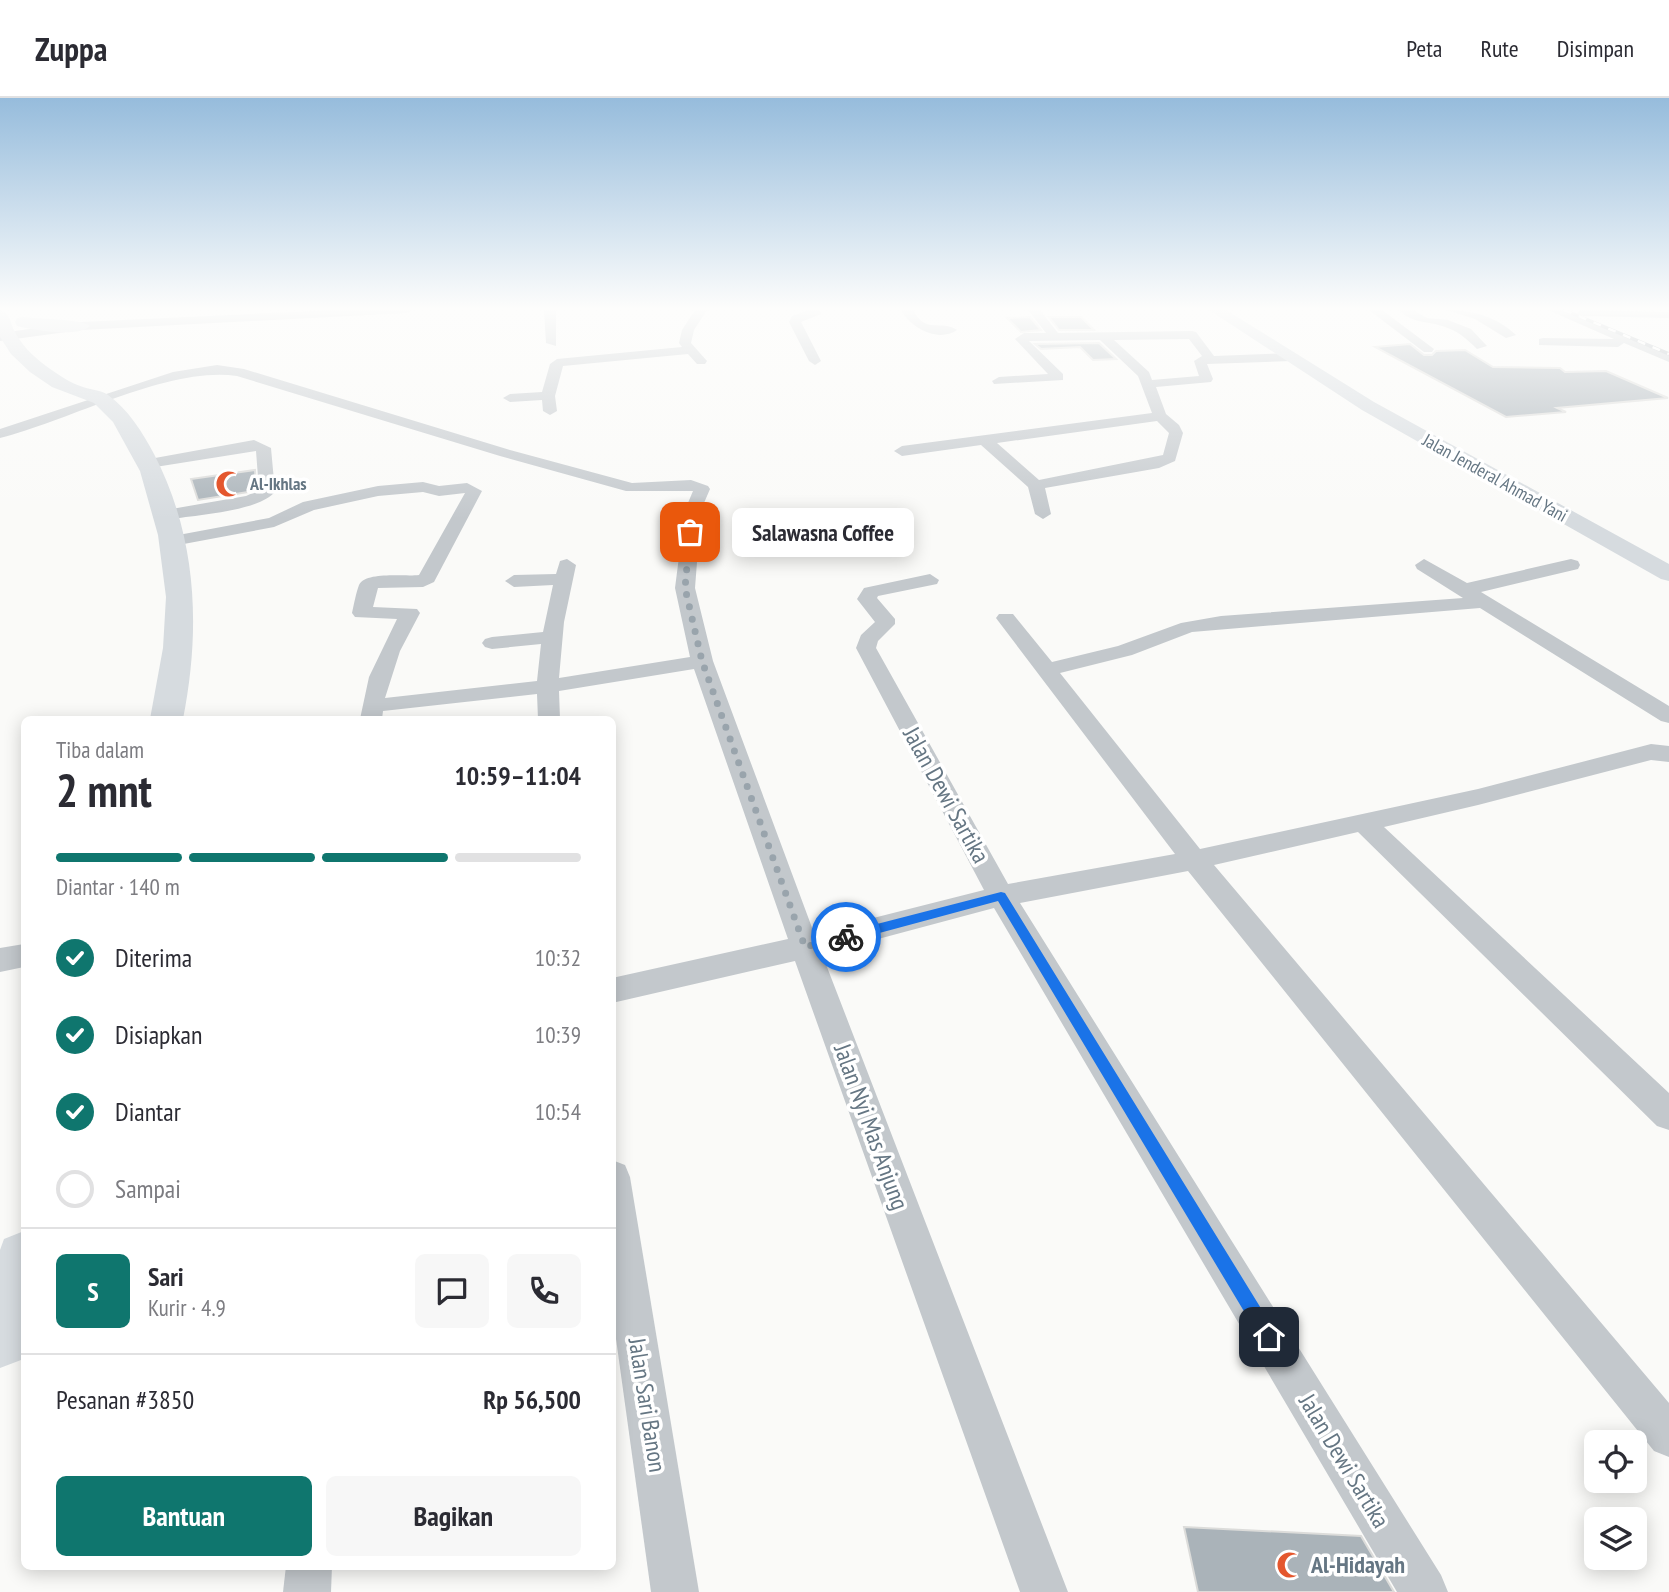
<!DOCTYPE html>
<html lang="id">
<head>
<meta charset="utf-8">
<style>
  :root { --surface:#fff; --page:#f7f7f7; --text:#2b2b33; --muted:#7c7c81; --line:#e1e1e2; --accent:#0f766e }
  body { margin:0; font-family:"PT Sans Narrow",sans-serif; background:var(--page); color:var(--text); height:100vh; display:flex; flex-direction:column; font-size:26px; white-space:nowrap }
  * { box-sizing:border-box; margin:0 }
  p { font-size:23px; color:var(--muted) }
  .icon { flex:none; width:38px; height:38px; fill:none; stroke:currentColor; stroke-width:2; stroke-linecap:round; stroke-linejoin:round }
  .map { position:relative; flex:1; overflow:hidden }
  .panel { position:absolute; left:21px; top:618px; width:595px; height:854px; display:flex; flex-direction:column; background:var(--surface); border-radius:10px; box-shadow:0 4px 18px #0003 }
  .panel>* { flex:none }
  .tools { position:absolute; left:1584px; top:1332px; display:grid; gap:14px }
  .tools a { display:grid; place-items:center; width:63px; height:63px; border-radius:10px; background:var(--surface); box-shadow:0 4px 18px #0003; font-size:35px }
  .pin { position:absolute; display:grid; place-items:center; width:60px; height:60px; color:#fff; margin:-30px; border-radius:14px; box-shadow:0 4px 10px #0006 }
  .courier { position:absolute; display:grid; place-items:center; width:70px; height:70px; margin:-35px; border:5px solid #1a73e8; border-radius:50%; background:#fff; color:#222; box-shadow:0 2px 9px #0007 }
  .bubble { position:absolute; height:49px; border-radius:10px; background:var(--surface); box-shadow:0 4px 18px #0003; font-size:23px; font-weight:600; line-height:49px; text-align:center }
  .summary em { font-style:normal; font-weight:600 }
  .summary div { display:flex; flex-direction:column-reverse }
  .summary { display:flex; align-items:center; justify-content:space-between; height:119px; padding:0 35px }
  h1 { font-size:46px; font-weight:600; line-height:52px }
  .bar { display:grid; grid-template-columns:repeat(4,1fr); gap:10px 7px; align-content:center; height:84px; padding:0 35px }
  .bar i { height:9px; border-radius:5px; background:var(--line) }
  .bar .on { background:var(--accent) }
  .bar p { grid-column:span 4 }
  .line { display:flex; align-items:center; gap:18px; padding:0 35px; border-top:2px solid var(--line) }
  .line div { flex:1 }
  .round { display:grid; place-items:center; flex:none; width:74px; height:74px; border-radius:10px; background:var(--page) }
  ol { padding:0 35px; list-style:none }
  li { display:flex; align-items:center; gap:21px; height:77px }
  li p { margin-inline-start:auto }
  li .icon { padding:7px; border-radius:50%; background:var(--accent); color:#fff; stroke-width:4 }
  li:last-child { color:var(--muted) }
  li i { width:38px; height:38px; border:4px solid var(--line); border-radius:50% }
  .primary-button { display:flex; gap:14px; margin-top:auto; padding:14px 35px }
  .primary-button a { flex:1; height:80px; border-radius:10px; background:var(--accent); color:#fff; font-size:28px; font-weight:600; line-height:80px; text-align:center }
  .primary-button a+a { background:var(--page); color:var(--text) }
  header { display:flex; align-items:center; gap:42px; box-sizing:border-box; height:98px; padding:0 35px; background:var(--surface); border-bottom:2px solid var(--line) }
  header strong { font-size:33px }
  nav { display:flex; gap:38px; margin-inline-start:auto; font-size:24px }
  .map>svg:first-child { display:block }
  .building { fill:#aab3b9; stroke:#dcdcda; stroke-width:2 }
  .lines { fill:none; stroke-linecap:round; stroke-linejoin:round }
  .minor { fill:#c3c8cc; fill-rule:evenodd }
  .major { fill:#d6dbdf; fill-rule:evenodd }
  .highway { fill:#d6dbdf; fill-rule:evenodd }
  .rail-casing { stroke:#a2aab0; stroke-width:3.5 }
  .rail { stroke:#fff; stroke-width:2.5; stroke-dasharray:8; stroke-linecap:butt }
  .route { fill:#1a73e8 }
  .done { stroke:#99a4ac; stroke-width:7; stroke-dasharray:0 12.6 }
  .labels { text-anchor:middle; stroke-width:7; stroke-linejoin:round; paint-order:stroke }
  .far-street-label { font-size:18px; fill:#657683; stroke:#fff }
  .far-poi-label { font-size:18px; font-weight:bold; fill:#657683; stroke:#fff; text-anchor:start }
  .near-street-label { font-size:24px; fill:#657683; stroke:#fff }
  .near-poi-label { font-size:24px; font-weight:bold; fill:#657683; stroke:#fff; text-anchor:start }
</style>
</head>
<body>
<header>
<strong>Zuppa</strong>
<nav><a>Peta</a><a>Rute</a><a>Disimpan</a></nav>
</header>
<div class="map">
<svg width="1669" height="1494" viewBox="0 0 1669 1494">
  <rect width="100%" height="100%" fill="#fafaf8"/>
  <g class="building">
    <path d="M1030,219L1041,232L1021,234L1007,220Z"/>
    <path d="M1049,219H1081L1094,232H1059Z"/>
    <path d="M1099,245L1116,261L1093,262L1080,249L1041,251L1035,246Z"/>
    <path d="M1410,246L1424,257H1432L1436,253L1465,252L1493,269L1560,270L1565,274L1606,273L1668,300L1557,310L1566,314L1506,319L1375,249Z"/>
    <path d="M255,372L256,390L248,394L198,402L191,381Z"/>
    <path d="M1184,1429L1361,1438L1394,1494H1198Z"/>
  </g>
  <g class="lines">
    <g class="minor">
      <path d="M335,212H413L407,215L81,232L0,243V235L81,224Z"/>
      <path d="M544,212H556V248L546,245Z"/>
      <path d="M695,212H707L694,232L691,245L707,263L705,266H697L688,256L563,268L555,298L557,313L550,317L543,313L542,302L510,304L503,300L510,296L542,294L550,266L557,261L682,249L679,245L682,232Z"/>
      <path d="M808,212H820L821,216L801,224L821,263L815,267L809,263L789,224L792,218Z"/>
      <path d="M901,212H913C926,237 941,221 957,232C938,245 911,230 901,212Z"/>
      <path d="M1028,212H1040L1058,235L1192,233L1196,234L1214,258L1291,255L1297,259L1291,263L1207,266L1213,281L1211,284L1156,289L1166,316L1179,327L1183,335L1175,363L1159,370L1045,390L1051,416L1043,421L1035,416L1028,389L981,347L902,358L894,353L902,348L1152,315L1138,278L1100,242L1029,243L1063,276V282L994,286L992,283L999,279L1048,276L1015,241L1024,235H1046ZM1189,241L1202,258L1194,263L1199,278L1152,282L1149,274L1114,242ZM1157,323L1169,335L1163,357L1039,382L997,345Z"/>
      <path d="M1369,212H1382L1434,251L1432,254H1424Z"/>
      <path d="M1398,212H1413L1427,220L1448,222L1471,231L1487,248L1477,251C1467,241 1458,233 1445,229C1426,222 1416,227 1398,212Z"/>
      <path d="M1447,212C1473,212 1497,219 1516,237L1506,240L1475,221Z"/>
      <path d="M1548,212H1564L1669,255V264L1624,245L1618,249L1539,247V241L1543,240L1614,241Z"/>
      <path d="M1581,212L1669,214V220L1583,218L1577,215Z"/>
      <path d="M217,267L244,271L510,352L632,385L691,382L708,388L710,391L701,412L695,490L713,563L814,835L984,792L856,550L861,537L875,524L857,501L864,490L930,476L939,482L937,486L878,498L877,500L895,521V526L878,543L876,550L1008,786L1175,756L999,524L996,520L999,516H1013L1052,564L1118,548L1181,525L1221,518L1463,500L1417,471L1415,467L1424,461L1467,485L1571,461L1578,463L1580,467L1578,471L1481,494L1669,608V625L1661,623L1480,510L1192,534L1132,557L1060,575L1200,751L1478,691L1651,646L1669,648V664L1651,662L1478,707L1384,729L1669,995V1032L1657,1028L1358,734L1214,767L1669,1305V1359L1654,1353L1188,773L1020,805L1441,1477L1448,1494H1397L994,810L822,856L1068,1494H1020L795,863L612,905V880L788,841L694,571L559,593L560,621H538L537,596L383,613L382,621H360L369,579L397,521L355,519L352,515C354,506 356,495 359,487C366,473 406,479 419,477L465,395L439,398L423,394L378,398L314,412L274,429L173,448L164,443L173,438L269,420L303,404L378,388L423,384L439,388L467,385L482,393L434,484L423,489L378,490L373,509L417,511L420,515L400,553L385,600L537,583L541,546L492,551L485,549L482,545L485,541L492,539L543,534L553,487L514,489L505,483L514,477L556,476L560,463L567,461L576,467L564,524L559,580L690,559L675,490L685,412L693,393H626L500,358L237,278C168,268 69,323 0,340V331L173,274Z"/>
      <path d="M254,342L271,350L275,394C257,414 193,417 166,422L160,421L158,417L160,413L246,398L259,392L256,353L149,370L144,368L141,365L144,362Z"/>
      <path d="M24,846V869L0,874V850Z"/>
      <path d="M612,1062L625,1067L630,1079L699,1494H651L612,1212Z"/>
      <path d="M286,1468H332L331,1494H283Z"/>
    </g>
    <path class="major" d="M1209,212H1226L1374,304L1669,466V483L1661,481L1362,312Z"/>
    <g class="highway">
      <path d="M0,212C10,214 10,224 14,232C21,247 33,258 46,268C57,276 70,285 83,289C91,292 101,292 108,297C128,311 143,335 154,356C197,439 201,530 183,621H150L163,550L166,499L158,437L140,373L113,324L94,305L52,289L30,274L11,256L0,239Z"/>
      <path d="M23,219C37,221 83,221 90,228C78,240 33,232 17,228L15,224L17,220Z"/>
      <path d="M24,1133V1253L21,1262L0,1270V1152L4,1141Z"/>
    </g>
    <g class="rail-casing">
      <path id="rail" d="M1564,212L1669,256"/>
    </g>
    <use href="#rail" class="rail"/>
  </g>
  <linearGradient id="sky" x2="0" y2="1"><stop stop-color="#96bcdc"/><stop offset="0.5" stop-color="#fdfdfc"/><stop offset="1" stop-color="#fdfdfc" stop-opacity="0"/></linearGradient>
  <rect width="1669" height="421" fill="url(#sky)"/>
  <path class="route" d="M1001,794L1005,795L1275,1233L1277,1239L1275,1245L1269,1248L1263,1245L998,803L846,844L840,839L846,834Z"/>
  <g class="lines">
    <path class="done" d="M690,434L685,490L702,563L805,849L846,839"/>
  </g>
  <defs>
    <g id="mosque-bare" transform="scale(2.1)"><path d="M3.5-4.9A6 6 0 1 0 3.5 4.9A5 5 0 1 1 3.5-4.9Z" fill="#e4572e" stroke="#fff" stroke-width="2.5" paint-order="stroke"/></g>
  </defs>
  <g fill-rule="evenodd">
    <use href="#mosque-bare" x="229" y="386"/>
    <use href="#mosque-bare" x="1290" y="1467"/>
  </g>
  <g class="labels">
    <g class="far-street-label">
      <text transform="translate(1495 380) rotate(29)" y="6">Jalan Jenderal Ahmad Yani</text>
    </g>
    <g class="far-poi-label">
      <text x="250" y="392">Al-Ikhlas</text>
    </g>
    <g class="near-street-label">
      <text transform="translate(946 697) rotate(61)" y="8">Jalan Dewi Sartika</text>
      <text transform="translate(871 1029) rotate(70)" y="8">Jalan Nyi Mas Anjung</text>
      <text transform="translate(647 1307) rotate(81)" y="8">Jalan Sari Banon</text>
      <text transform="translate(1344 1363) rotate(59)" y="8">Jalan Dewi Sartika</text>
    </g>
    <g class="near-poi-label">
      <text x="1311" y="1475">Al-Hidayah</text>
    </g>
  </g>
</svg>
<div class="tools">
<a><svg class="icon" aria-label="locate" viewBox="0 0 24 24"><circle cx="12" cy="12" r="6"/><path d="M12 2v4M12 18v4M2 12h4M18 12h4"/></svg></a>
<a><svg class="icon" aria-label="layers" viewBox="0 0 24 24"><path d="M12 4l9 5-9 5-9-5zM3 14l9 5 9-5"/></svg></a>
</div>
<div class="pin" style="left:690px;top:434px;background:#ea580c"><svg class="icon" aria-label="bag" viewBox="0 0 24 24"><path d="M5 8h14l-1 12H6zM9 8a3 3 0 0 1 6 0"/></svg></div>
<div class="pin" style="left:1269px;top:1239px;background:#1f2937"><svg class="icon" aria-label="home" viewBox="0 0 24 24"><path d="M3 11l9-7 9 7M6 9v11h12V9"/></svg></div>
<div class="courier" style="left:846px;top:839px"><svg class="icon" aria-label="bike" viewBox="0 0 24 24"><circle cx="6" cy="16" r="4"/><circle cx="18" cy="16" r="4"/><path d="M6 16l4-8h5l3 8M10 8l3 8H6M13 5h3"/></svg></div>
<div class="bubble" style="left:732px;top:410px;width:182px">Salawasna Coffee</div>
<section class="panel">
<div class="summary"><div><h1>2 mnt</h1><p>Tiba dalam</p></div><em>10:59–11:04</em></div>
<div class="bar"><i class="on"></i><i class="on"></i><i class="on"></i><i></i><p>Diantar · 140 m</p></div>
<ol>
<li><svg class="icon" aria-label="check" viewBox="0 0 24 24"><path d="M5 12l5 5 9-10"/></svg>Diterima<p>10:32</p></li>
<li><svg class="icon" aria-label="check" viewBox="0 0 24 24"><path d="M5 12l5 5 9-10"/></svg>Disiapkan<p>10:39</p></li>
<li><svg class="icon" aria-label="check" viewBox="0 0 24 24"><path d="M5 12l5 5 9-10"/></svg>Diantar<p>10:54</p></li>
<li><i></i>Sampai</li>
</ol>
<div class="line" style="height:126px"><b class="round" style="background:var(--accent);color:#fff">S</b><div><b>Sari</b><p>Kurir · 4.9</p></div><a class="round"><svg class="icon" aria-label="chat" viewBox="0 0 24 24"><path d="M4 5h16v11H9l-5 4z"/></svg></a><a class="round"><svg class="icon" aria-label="phone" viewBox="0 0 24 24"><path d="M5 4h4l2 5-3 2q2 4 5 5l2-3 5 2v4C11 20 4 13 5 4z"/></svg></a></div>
<div class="line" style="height:91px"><div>Pesanan #3850</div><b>Rp 56,500</b></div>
<div class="primary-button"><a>Bantuan</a><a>Bagikan</a></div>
</section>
</div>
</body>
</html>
